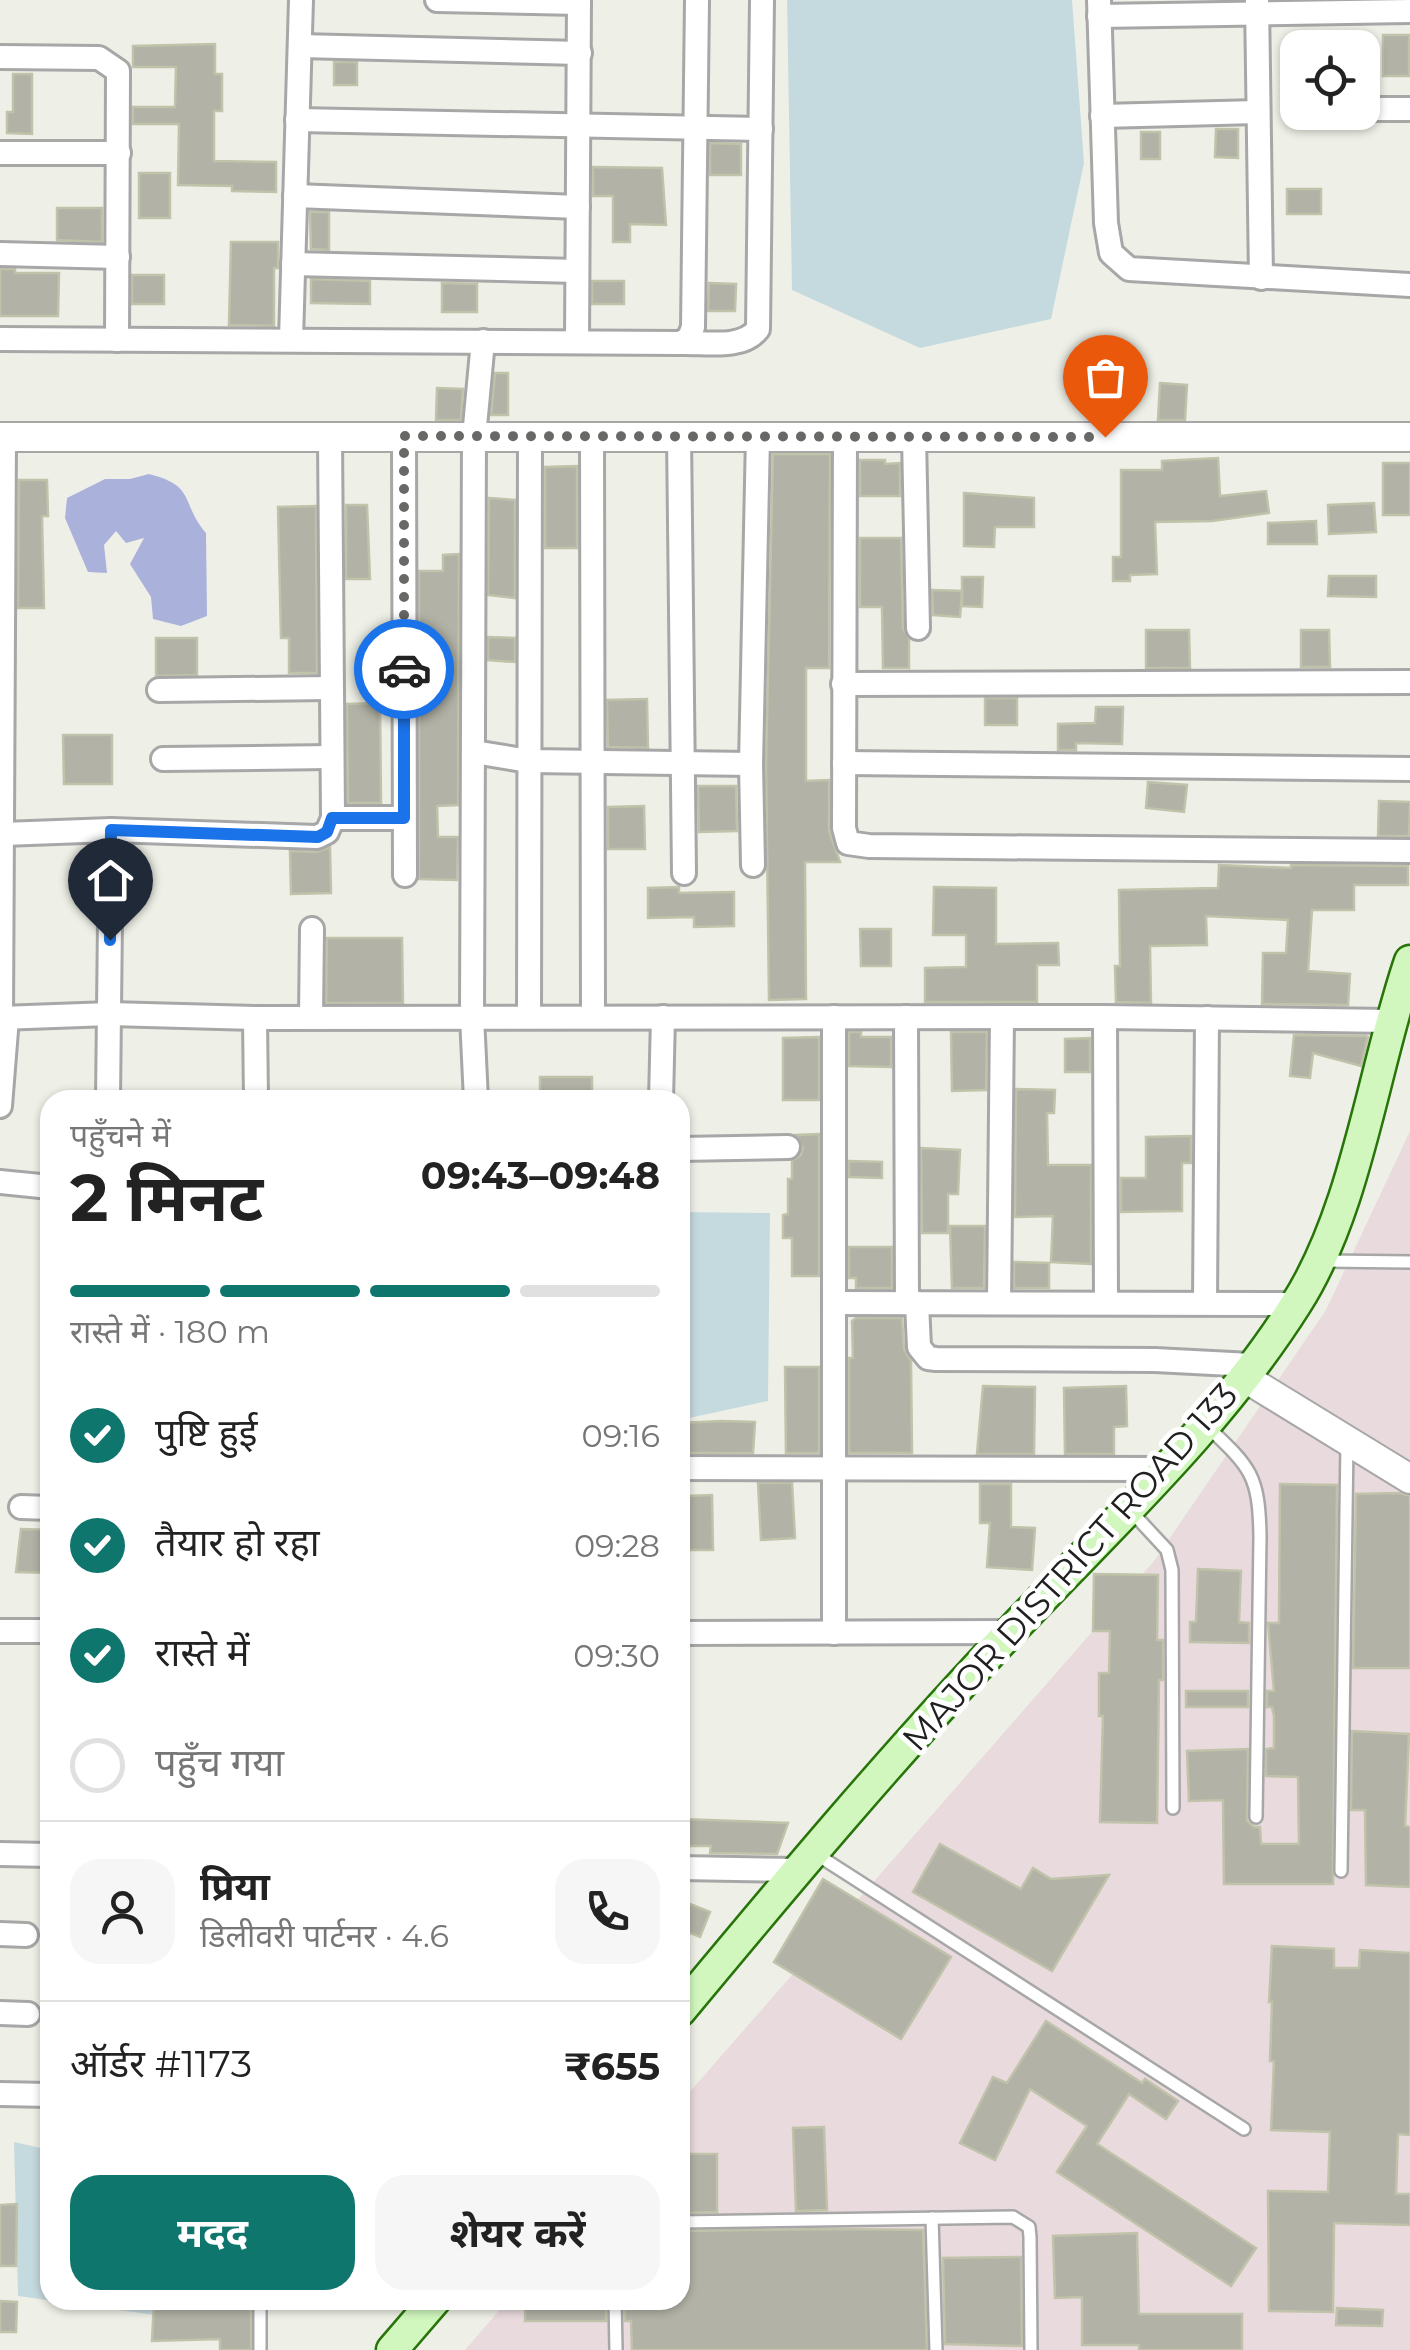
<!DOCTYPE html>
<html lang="hi">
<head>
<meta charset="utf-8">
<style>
  :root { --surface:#fff; --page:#f6f6f6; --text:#222; --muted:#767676; --line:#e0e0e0; --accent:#0f766e }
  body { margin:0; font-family:Montserrat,"Noto Sans Devanagari",sans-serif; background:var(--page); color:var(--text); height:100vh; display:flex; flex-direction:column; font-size:38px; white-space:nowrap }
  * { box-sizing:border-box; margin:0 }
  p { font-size:32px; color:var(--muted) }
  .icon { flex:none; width:55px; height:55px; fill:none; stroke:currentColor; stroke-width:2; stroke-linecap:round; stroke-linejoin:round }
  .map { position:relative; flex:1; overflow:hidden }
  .side { position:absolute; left:40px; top:1090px; width:650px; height:1220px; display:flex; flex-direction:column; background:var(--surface); border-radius:30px; box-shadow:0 2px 8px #0004 }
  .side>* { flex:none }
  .fabs { position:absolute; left:1280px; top:30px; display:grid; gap:20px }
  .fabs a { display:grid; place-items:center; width:100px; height:100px; border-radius:20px; background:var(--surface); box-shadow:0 2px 8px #0004; font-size:50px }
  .pin { position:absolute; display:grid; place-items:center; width:85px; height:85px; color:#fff; margin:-102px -42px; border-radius:50% 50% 50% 0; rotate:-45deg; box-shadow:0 0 10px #0007 }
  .pin .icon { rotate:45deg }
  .courier { position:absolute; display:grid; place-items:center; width:100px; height:100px; margin:-50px; border:8px solid #1a73e8; border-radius:50%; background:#fff; color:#222; box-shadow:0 2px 12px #0007 }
  .head em { font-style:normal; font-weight:700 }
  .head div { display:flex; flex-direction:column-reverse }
  .head { display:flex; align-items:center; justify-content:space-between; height:170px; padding:0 30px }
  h1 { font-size:65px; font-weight:700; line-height:75px }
  .bar { display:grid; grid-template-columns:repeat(4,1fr); gap:15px 10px; align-content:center; height:120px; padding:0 30px }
  .bar i { height:12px; border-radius:8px; background:var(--line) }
  .bar .on { background:var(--accent) }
  .bar p { grid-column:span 4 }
  .line { display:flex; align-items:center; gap:25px; padding:0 30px; border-top:2px solid var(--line) }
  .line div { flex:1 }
  .round { display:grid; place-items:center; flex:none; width:105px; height:105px; border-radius:30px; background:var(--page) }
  ol { padding:0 30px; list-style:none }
  li { display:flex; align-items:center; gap:30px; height:110px }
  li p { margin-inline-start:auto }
  li .icon { padding:10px; border-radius:50%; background:var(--accent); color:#fff; stroke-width:4 }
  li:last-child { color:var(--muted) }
  li i { width:55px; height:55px; border:5px solid var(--line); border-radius:50% }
  .button { display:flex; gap:20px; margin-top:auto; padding:20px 30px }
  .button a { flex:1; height:115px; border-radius:30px; background:var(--accent); color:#fff; font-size:40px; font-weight:700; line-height:115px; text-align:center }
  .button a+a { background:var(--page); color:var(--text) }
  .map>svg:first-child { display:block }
  .industrial { fill:#e9dadd }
  .wetland { fill:#c5dade }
  .water { fill:#aab2dc }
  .building { fill:#b2b2a6; stroke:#c0c2aa; stroke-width:2.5 }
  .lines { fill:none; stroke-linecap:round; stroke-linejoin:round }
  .service-casing { stroke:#a7a7a7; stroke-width:16 }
  .minor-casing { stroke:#a7a7a7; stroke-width:28 }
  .tertiary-casing { stroke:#a7a7a7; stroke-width:32 }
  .secondary-casing { stroke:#277509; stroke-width:35 }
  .service { stroke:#fff; stroke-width:11 }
  .minor { stroke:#fff; stroke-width:22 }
  .tertiary { stroke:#fff; stroke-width:28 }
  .secondary { stroke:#d1f7be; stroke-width:30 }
  .done { stroke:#686966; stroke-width:10; stroke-dasharray:0 18 }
  .route { stroke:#1a73e8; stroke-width:12 }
  .labels { text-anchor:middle; stroke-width:10; stroke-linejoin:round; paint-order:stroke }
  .street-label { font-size:35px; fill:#202020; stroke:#fff }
</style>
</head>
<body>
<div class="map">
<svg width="1410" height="2350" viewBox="0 0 1410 2350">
  <rect width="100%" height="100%" fill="#eef0e7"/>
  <path class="industrial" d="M1410,1131V2350H465L508,2300H680V2103L1154,1561L1326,1310Z"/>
  <g class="wetland">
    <path d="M787,0H1072L1084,163L1051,319L920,348L792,290Z"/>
    <path d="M680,1212L770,1213L768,1401L680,1420Z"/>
    <path d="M14,2142L50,2150V2300H155V2315L18,2296Z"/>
  </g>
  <path class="water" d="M149,474C197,486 180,503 206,533L207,616L181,626L153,619L151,597L130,564L144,538L126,543L116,531L104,545L107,573L88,572L65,518L67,498L105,479H130Z"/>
  <g class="building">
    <rect x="1383" y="35" width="26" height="41"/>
    <path d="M215,44V74H222V111H214V161L276,162V192L232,191V186L178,185L179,124H133V107H175L176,67H133V46Z"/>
    <rect x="334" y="62" width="23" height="23"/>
    <path d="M13,74H32V134L7,133V112H13Z"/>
    <path d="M1216,129H1238V158L1215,157Z"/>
    <rect x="1141" y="132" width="19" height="27"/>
    <path d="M710,143L741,144V175H710Z"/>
    <path d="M593,167L662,168L666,225L630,224V242H613V196H593Z"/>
    <rect x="139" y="173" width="31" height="45"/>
    <rect x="1287" y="189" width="34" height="25"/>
    <path d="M57,208H102V242L57,240Z"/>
    <path d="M310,212H329V250L311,249Z"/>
    <path d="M231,242H278V268H274V326L229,325Z"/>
    <path d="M0,269H15V273H59L58,316H0Z"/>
    <rect x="132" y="275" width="32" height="29"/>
    <path d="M311,279L370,281V304L311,303Z"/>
    <rect x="592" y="281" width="32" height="23"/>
    <path d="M442,283L477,284V312H442Z"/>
    <path d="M709,283L736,284L735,311H708Z"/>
    <path d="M495,373H508V415H491Z"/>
    <path d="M1160,383L1187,385L1185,420H1158Z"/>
    <path d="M437,388L463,389L461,420H436Z"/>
    <path d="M773,454H830L829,668H806V781L829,780V831L840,862H805L806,999L769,1000L766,764Z"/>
    <path d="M1218,458L1220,496L1266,491L1269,513L1212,521L1155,522L1157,574L1130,575V581H1113V557H1121V470H1162V461Z"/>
    <path d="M860,460H885V464L900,463V496H860Z"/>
    <rect x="1383" y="463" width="27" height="52"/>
    <path d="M577,466V548H545V467Z"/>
    <path d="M19,480H47L48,516H42L44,608H18Z"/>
    <path d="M964,493L1034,498V527H995L994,547L964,546Z"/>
    <path d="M489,498L515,500V598L488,595Z"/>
    <path d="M1374,503L1376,532L1329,534L1328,505Z"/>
    <path d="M346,505H367L370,579H346Z"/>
    <path d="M316,506L317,673H289V638H281L278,507Z"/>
    <path d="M1316,521L1317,544H1268V523Z"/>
    <path d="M860,538H901L903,628L909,639V668H883L882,607H860Z"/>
    <path d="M459,554L458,805L437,806L438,837H458L457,880L419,879V571H443V555Z"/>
    <path d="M1329,576H1376V597L1328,596Z"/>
    <path d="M962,577H983L982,607L962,606Z"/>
    <path d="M932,590L962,591L960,617L933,615Z"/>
    <path d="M1146,630H1189L1190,668H1146Z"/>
    <path d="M1301,630H1329L1330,667H1301Z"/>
    <path d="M488,637L515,638V662L488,660Z"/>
    <path d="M156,638H197V675L156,676Z"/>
    <rect x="985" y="698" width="32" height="27"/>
    <path d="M647,699L648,748L608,747L607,700Z"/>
    <path d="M380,703L381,803H348L347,704Z"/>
    <path d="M1096,707H1123L1122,744L1076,743V750H1058V724L1095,723Z"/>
    <path d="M63,735H112V784H64Z"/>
    <path d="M1148,782L1187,785L1184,812L1146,808Z"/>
    <path d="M698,786H736L737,831L699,832Z"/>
    <path d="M1379,801L1410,802L1409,836H1378Z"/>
    <path d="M644,806L645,849H608V807Z"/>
    <path d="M330,847L331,893L291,894L290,851L316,852Z"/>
    <path d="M1219,865L1291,868V865L1408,866V885H1354V910H1312L1308,971L1350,974L1348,1005L1262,1004L1263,953H1286L1288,920L1206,916L1207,945L1150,946L1151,1003L1116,1002L1115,966H1120L1119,890L1218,888Z"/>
    <path d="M679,887V893L734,892V926L694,927V917L648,918V888Z"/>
    <path d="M934,887L996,888V944L1058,943L1059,965H1037V1002H925V968L966,967V935H933Z"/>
    <path d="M860,929H891V966H861Z"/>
    <path d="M327,938H402L403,1003H326Z"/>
    <path d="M849,1032H861V1037H891V1067L849,1066Z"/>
    <path d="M951,1032H987L986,1090L952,1091Z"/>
    <path d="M1294,1035L1365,1036L1368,1037L1361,1066L1313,1053L1310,1078L1290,1076Z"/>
    <path d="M819,1037V1100H783V1038Z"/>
    <path d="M1090,1038V1072H1065V1039Z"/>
    <rect x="540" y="1077" width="52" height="20"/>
    <path d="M1016,1089L1055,1090L1054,1113H1047L1048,1165H1091V1264L1051,1262L1053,1216L1015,1217Z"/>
    <path d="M819,1134V1276H792V1238H783V1215L788,1214V1179H792V1161L801,1155L803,1148L796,1135Z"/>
    <path d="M1191,1136V1163H1182V1211L1121,1212V1178H1146V1137Z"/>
    <path d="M921,1148L960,1150L958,1194H948V1233H922Z"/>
    <path d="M849,1161L882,1162V1178L849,1177Z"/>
    <path d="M950,1226H985L984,1288H952Z"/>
    <path d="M849,1247H892V1288H856V1278H849Z"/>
    <path d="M1014,1262L1049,1263V1288H1014Z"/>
    <path d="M856,1318H902L904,1349L911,1361L912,1453H849V1358H853L852,1321Z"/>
    <path d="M785,1367H819V1453H786Z"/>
    <path d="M983,1386L1035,1387L1034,1454H977Z"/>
    <path d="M1126,1386L1127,1426L1114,1427V1454H1065L1064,1388Z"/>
    <path d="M721,1421L755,1422L753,1453H680V1423Z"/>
    <path d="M758,1483H792L795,1538L761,1540Z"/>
    <path d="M980,1484H1011V1527L1035,1528L1032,1570L987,1567L990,1523H980Z"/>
    <path d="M1280,1484L1337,1485L1333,1884H1224L1223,1800L1189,1801L1187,1751L1248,1749L1247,1821L1254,1827H1260L1261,1844H1299L1298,1777L1266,1776V1749L1274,1748V1716L1272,1707H1267V1691H1274L1268,1623H1279Z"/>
    <path d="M1400,1493L1410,1496V1668H1353L1356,1494Z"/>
    <path d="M712,1495L713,1550H687L686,1496Z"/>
    <path d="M21,1529L50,1530V1573L16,1572Z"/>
    <path d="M1198,1569L1241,1571L1239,1622L1249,1623V1643L1190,1642V1622H1196Z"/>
    <path d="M1094,1574L1158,1575L1157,1640H1163V1680H1159L1157,1823L1100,1822L1103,1716H1099V1673H1109L1110,1631H1093Z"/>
    <rect x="1186" y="1691" width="62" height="16"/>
    <path d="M1352,1731L1409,1734L1405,1826L1410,1827V1887L1366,1885L1365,1810H1351Z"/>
    <path d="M680,1819L788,1823L777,1854L710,1853L711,1846H680Z"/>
    <path d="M940,1844L1021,1889L1033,1868L1051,1879L1109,1875L1052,1971L913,1892Z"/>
    <path d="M823,1879L951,1957L901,2039L774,1962Z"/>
    <path d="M680,1900L710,1912L700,1937L680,1929Z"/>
    <path d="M1272,1946L1334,1949V1968H1359L1360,1950L1410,1953V2135L1398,2134L1396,2194H1410V2225L1334,2223L1333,2312L1269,2311L1268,2191L1328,2192L1330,2132L1271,2130L1274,2061H1270L1272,2002H1269Z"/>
    <path d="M1046,2021L1142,2083L1145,2079L1178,2101L1166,2119L1129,2094L1097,2144L1256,2248L1231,2286L1057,2172L1087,2126L1030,2089L995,2160L960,2143L993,2077L1007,2083Z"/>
    <path d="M824,2127L827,2210L796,2211L793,2128Z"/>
    <path d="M680,2154H717V2212L680,2213Z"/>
    <path d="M17,2204L16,2266H0V2205Z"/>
    <path d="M828,2229L923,2230L927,2350H632L631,2321H625L624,2300H680V2231Z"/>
    <path d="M1137,2233L1139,2314H1242V2350H1139V2345H1082V2297L1055,2298L1053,2236Z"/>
    <path d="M1021,2257L1022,2346L945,2344L943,2258Z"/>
    <path d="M154,2300H251V2350H220V2339L152,2341Z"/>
    <rect x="525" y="2300" width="81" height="21"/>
    <path d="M0,2301L17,2302L16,2332H0Z"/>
    <path d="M1337,2308L1383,2310L1382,2326L1336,2325Z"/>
  </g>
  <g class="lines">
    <g class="service-casing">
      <g id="service">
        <path d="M1324,1261L1410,1262"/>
        <path d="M1208,1427C1251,1468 1259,1475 1260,1537L1256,1817"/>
        <path d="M1129,1509L1167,1550L1172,1570L1173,1808"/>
        <path d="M816,1854L1244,2129"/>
        <path d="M1341,1871L1347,1442"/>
        <path d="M932,2218L936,2350"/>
        <path d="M680,2222L1013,2217L1029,2227L1030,2237L1031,2350"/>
        <path d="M260,2300V2350"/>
        <path d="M615,2300L616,2350"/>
      </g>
    </g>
    <g class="minor-casing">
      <g id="minor">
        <path d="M437,0L579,3"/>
        <path d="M1099,0L1106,223L1111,253L1129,269L1410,285"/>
        <path d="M1257,1L1261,278"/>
        <path d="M1099,16L1410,11"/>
        <path d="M300,46L580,53"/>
        <path d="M0,57L99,58L118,71L117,340"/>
        <path d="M1362,109H1410"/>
        <path d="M1102,116L1258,112"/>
        <path d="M297,120L761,129"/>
        <path d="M0,153H119"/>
        <path d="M295,196L578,207"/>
        <path d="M0,254L118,257"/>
        <path d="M293,264L577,271"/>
        <path d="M0,339L680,343L689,338L693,327L697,0"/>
        <path d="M291,340L301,0"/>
        <path d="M577,341L579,0"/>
        <path d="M680,343C706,342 742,350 758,329L762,0"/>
        <path d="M679,435L684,873"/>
        <path d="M404,436L405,875"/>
        <path d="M845,436L844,828L848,843L869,846L1410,851"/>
        <path d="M592,437L593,1016"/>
        <path d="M914,437L918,628"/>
        <path d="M843,684L1410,682"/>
        <path d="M159,690L331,688"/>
        <path d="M474,752L529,761L751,764"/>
        <path d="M163,759L331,757"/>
        <path d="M844,763L1410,769"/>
        <path d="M333,818H404"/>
        <path d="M3,834L111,830L317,837L327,832L333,818L330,436"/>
        <path d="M753,865L751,764L758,436"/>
        <path d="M311,1017L312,929"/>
        <path d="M529,1017L530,437"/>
        <path d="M834,1017V1633"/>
        <path d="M906,1017L907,1303"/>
        <path d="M1105,1017L1106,1302"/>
        <path d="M0,1018L110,1014L255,1018L1105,1017L1390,1021"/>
        <path d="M1,1018L4,437"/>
        <path d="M255,1018L256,1100"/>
        <path d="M108,1100L111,830"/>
        <path d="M476,1100L472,1017L474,437L483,341"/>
        <path d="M661,1100L663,1017"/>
        <path d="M0,1106L7,1018"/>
        <path d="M680,1149L788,1147"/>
        <path d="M0,1182L50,1187"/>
        <path d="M999,1302L1002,1017"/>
        <path d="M1205,1302L1207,1018"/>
        <path d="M834,1303L1297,1304"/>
        <path d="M917,1303L919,1347L928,1358L936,1359L1155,1360L1251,1365"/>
        <path d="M680,1468L1168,1469"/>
        <path d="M21,1507L50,1508"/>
        <path d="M0,1631H50"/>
        <path d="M680,1633L1010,1632"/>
        <path d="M0,1854L50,1855"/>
        <path d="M680,1868L797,1870"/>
        <path d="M0,1934L26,1935"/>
        <path d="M0,2013L28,2014"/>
        <path d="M0,2094L50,2095"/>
      </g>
    </g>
    <g class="tertiary-casing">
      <g id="tertiary">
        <path d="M0,437H1410"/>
        <path d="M1242,1376L1410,1479"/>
      </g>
    </g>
    <g class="secondary-casing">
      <g id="secondary">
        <path d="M680,2011C788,1881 897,1751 1013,1629C1111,1525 1219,1426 1296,1304C1357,1209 1373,1069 1410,961"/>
        <path d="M392,2350L435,2300"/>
      </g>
    </g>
    <use href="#service" class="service"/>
    <use href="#minor" class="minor"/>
    <use href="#tertiary" class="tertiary"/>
    <use href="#secondary" class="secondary"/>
  </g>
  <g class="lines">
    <path class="done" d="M404,669V436L1105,437"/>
    <path class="route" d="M110,940L111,830L318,837L327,832L332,818H404V669"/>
  </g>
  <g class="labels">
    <g class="street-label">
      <text transform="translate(1070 1567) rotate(-48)" y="12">MAJOR DISTRICT ROAD 133</text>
    </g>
  </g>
</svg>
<div class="fabs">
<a><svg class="icon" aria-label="locate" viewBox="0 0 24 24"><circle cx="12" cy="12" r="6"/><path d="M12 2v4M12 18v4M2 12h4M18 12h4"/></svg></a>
</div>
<div class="pin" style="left:1105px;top:437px;background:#ea580c"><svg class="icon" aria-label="bag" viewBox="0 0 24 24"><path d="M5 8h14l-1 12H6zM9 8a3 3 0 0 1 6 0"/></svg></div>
<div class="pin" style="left:110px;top:940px;background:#1f2937"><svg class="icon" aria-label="home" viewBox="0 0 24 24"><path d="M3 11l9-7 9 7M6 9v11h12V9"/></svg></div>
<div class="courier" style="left:404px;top:669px"><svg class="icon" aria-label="car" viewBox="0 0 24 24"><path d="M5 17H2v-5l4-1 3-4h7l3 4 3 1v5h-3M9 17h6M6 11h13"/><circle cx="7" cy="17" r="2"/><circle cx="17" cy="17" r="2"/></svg></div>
<section class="side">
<div class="head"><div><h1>2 मिनट</h1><p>पहुँचने में</p></div><em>09:43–09:48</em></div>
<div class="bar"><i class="on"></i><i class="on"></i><i class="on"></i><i></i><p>रास्ते में · 180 m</p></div>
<ol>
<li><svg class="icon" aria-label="check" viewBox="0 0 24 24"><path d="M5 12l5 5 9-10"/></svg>पुष्टि हुई<p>09:16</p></li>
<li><svg class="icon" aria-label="check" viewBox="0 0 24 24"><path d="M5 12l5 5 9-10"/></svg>तैयार हो रहा<p>09:28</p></li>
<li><svg class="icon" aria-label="check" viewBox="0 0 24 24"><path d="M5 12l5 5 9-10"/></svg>रास्ते में<p>09:30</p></li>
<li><i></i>पहुँच गया</li>
</ol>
<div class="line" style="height:180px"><a class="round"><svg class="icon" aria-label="person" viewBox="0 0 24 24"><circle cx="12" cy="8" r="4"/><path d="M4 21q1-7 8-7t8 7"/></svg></a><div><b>प्रिया</b><p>डिलीवरी पार्टनर · 4.6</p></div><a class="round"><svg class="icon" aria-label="phone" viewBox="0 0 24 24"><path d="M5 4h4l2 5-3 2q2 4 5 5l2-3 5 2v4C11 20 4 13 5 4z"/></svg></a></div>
<div class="line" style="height:130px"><div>ऑर्डर #1173</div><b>₹655</b></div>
<div class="button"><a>मदद</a><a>शेयर करें</a></div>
</section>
</div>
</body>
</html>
